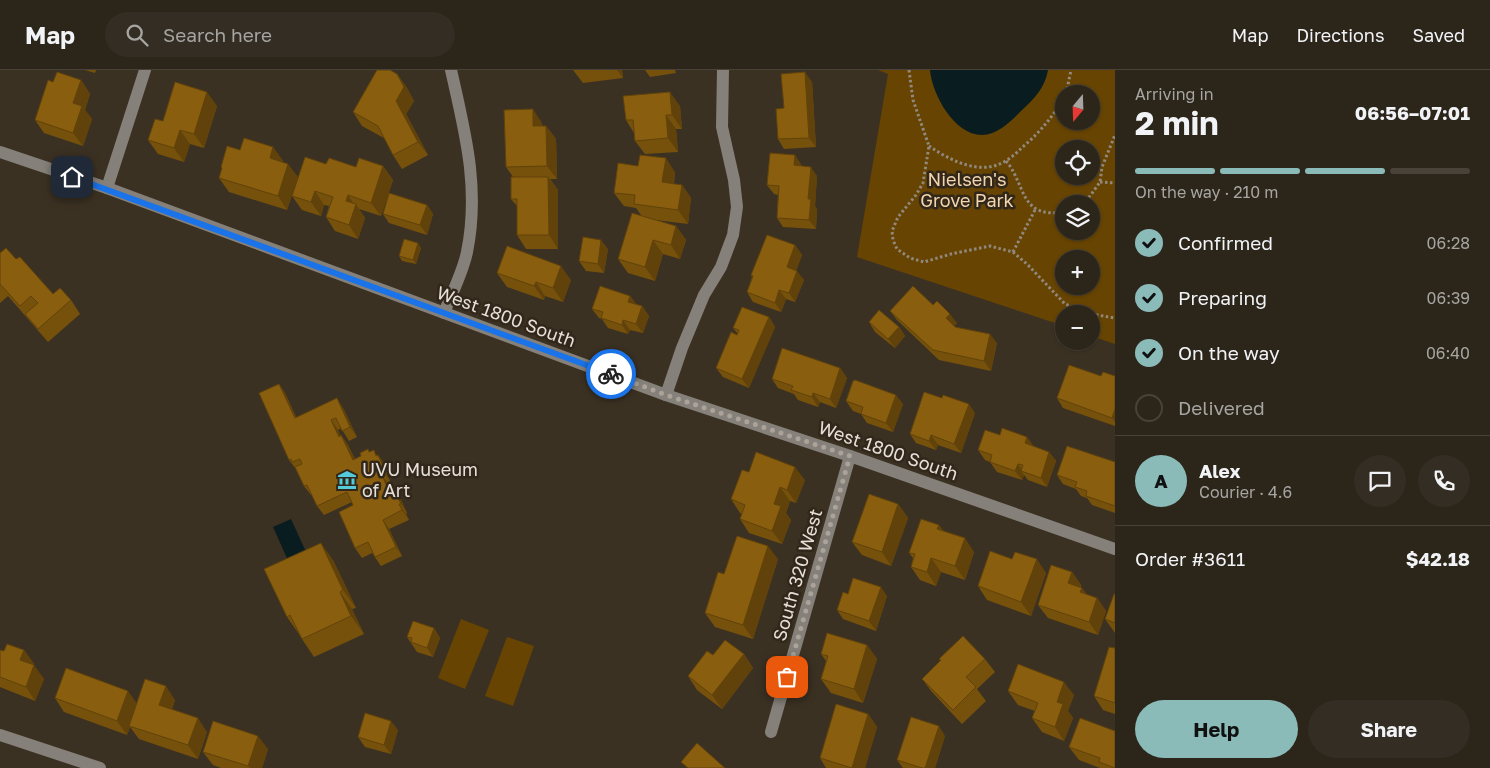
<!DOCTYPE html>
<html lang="en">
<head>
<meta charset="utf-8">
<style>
  :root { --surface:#2c251a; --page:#342d23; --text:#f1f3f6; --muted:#a6a5a2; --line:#484239; --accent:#8bbbb9 }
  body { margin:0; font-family:"Golos Text",sans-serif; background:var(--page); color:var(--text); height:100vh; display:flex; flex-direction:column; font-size:19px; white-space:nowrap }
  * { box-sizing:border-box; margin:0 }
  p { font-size:16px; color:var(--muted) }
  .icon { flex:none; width:28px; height:28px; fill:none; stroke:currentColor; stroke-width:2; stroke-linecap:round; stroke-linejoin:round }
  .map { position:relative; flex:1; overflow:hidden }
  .drawer { display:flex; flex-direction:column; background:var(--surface); width:375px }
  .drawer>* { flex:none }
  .needle { width:32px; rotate:199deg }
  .buttons { position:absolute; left:1055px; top:15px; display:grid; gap:10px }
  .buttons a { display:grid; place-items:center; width:45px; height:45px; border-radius:50%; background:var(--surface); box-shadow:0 1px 4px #0004,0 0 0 1px var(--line); font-size:25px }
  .pin { position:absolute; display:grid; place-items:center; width:42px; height:42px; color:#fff; margin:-21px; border-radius:10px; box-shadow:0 2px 8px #0006 }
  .courier { position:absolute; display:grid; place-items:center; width:50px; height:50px; margin:-25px; border:4px solid #1a73e8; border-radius:50%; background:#fff; color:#222; box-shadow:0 1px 6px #0007 }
  .summary em { font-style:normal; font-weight:700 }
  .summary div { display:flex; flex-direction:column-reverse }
  .summary { display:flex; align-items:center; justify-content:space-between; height:85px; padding:0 20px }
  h1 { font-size:32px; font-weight:700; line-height:38px }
  .bar { display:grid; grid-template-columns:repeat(4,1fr); gap:8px 5px; align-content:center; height:60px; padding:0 20px }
  .bar i { height:6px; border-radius:4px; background:var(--line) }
  .bar .on { background:var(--accent) }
  .bar p { grid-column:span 4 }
  .line { display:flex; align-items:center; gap:12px; padding:0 20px; border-top:1px solid var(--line) }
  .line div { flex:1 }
  .round { display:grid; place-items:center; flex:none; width:52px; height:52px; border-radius:26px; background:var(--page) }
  ol { padding:0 20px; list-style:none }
  li { display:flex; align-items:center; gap:15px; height:55px }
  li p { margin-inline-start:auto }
  li .icon { padding:5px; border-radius:50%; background:var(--accent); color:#111; stroke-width:4 }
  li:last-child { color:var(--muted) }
  li i { width:28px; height:28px; border:2px solid var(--line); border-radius:50% }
  .action { display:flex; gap:10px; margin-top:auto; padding:10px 20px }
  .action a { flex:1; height:58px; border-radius:30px; background:var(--accent); color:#111; font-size:20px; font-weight:700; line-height:58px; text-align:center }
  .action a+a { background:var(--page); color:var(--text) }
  header { display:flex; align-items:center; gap:30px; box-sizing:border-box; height:70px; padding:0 25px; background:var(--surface); border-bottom:1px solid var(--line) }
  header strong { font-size:24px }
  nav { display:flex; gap:28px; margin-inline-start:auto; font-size:18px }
  .search { width:350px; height:45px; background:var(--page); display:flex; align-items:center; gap:12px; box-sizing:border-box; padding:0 18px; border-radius:28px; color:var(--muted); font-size:19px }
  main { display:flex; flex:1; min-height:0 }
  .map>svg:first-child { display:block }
  .green { fill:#674401; fill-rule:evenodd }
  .water { fill:#091d20 }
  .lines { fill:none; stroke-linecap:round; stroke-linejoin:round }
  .path { stroke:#91897e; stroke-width:3; stroke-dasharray:2.5 2.5; stroke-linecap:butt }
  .minor { stroke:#858079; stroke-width:12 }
  .wall { fill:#76510c }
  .shaded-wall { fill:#60420a }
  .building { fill:#895e0e; stroke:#60420a }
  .done { stroke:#aba399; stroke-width:5; stroke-dasharray:0 9 }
  .route { stroke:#1a73e8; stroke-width:6 }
  .labels { text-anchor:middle; stroke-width:5; stroke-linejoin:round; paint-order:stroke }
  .park-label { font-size:18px; fill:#f3d5ac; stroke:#31271a }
  .street-label { font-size:18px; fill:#e7e0d8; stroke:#31271a }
  .poi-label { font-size:18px; fill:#e7e0d8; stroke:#31271a; text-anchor:start }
</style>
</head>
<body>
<header>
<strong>Map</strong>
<div class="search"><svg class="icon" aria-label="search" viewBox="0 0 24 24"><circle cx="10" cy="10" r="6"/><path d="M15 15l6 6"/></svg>Search here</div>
<nav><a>Map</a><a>Directions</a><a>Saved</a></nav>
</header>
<main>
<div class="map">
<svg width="1115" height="698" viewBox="0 0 1115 698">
  <rect width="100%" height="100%" fill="#3b3123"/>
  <g class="green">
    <path d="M878,0H1115V274L1091,266V244H1064V256L857,187L888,4ZM1064,24H1091V51H1064ZM1064,79H1091V106H1064ZM1064,134H1091V161H1064ZM1064,189H1091V216H1064Z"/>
    <path d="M461,549L489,560L465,619L438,608Z"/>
    <path d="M507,567L534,576L513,636L485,626Z"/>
  </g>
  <g class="water">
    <path d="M930,0H1048C1045,18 1034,29 1021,41C1011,51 998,65 982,65C954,65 932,24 930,0Z"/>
    <path d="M291,449L308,486L290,495L273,457Z"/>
  </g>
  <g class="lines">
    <g class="path">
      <path d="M909,0L913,30L929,76L923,113L916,125L898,147L892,161L893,170L897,179L910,188L924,192L951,184L990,176L1013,182L1028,195L1065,234L1091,244"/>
      <path d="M1066,24L1071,0"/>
      <path d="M929,76C951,91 982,107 1007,90C1014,86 1019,80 1025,75C1041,61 1053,46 1064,28"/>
      <path d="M1006,91C1026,114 1019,149 1064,142"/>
      <path d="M1100,112L1115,113"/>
      <path d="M1081,134L1090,126L1100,112L1102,97L1115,65"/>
      <path d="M1013,182L1036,138"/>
      <path d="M1091,244L1115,248"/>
    </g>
    <g class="minor">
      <path d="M0,82L107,118L666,325L850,386L1115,479"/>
      <path d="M107,118L145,0"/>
      <path d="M444,243C452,223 463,202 467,182C480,118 465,62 451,0"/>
      <path d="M666,325L682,278L704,225L721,197L733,165L737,137L734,110L722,57L723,0"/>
      <path d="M771,662L850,386"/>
      <path d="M0,665L100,698"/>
    </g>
  </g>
  <g class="wall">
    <path d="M85,0H96L95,3Z"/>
    <path d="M573,0H622L623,8L583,13Z"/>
    <path d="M645,0H675L676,3L650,7Z"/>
    <path d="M397,4L407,18L414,31L406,44L428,85L402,99L393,85L384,68L362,56L353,42Z"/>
    <path d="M81,10L90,24L85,40L92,49L83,76L44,63L35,50L53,12Z"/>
    <path d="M812,12L816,77L784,79L778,69L784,38Z"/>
    <path d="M217,36L204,78L190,74L184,92L158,84L148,70L163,51Z"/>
    <path d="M680,36L682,59H676L678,82L645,84L635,71L634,63L626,50Z"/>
    <path d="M542,53V56H546L556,69L557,109H550L558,120V179H526L517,165V136L511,129L513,107L506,97Z"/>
    <path d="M273,77L283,91L282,92L298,107L287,140L229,122L219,108L222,99L221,97L240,80Z"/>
    <path d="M326,94L356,97L383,96L393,110L381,146L359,139L365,148L358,169L335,161L326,147L329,136L324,135L321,146L302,140L292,126Z"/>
    <path d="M801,94V96L817,106L815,136L817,139L816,159L783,157L777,148L778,125L774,124L767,115Z"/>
    <path d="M675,102L674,114L682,115L691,128L688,154L656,150L676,156L686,170L680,189L663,184L655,211L628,203L618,189L641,145L636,138L624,136L614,123Z"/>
    <path d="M427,135L433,144L427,165L389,153L383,144Z"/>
    <path d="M795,175L802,185L796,201L804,210L795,232L786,229L781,242L753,232L747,222L752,207L751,205Z"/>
    <path d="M421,178L416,194L402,191L399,186Z"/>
    <path d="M608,179L604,203L586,201L579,191Z"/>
    <path d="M0,183L16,189L53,224L71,230L80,244L48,272L8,226L0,233Z"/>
    <path d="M497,203L571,210L563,232L545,226L544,230L507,217Z"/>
    <path d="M630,226L636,234L642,236L649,246L643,263L630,260L628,264L608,258L602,249L599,248L592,239Z"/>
    <path d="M933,235L957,253L954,256L955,257L997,273L991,301L939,290L897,250L890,241Z"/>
    <path d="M769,247L775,257L749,318L723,307L716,298L738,264L733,258Z"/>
    <path d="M869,252L899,257L905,266L895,278L875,262Z"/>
    <path d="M840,298L847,308L836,338L820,332L818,337L798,330L794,324L778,318L772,309Z"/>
    <path d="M1101,306H1115V356L1063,338L1057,328Z"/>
    <path d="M279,314L285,323L296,347L343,338L357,367L349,371L341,358L338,360L340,366L341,365L348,375L355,389L361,386L368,379L370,382L377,385L385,394L390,406H388L391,413L389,415L401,430L407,443L406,444L409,450L389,459L402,486L381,496L372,483L362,488L355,478L353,435L352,432L324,445L317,436L312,425H311L304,416L296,399L289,390Z"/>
    <path d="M846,331L903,334L893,362L867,353L861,344L853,341Z"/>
    <path d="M975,343L961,383L938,375L936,380L916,373L910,364Z"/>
    <path d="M1000,365L1027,367L1033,376L1049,382L1056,391L1047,417L1028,410L1024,405L1022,410L997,402L990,392L985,390L978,380Z"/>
    <path d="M1115,392V443L1092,435L1087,428L1081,426L1076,419L1063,414L1057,405Z"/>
    <path d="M749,402L805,410L796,433L790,431L786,443L791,450L782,474L749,463L740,449L742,444L740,443L731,429Z"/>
    <path d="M898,434L908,448L891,496L862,485L852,472Z"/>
    <path d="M939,455L943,461L974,482L965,510L941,502L936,516L920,510L911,497L913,488L909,483Z"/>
    <path d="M778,489L753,569L715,557L705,543L724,504Z"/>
    <path d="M1012,489L1046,503L1031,546L987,530L978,516Z"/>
    <path d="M333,490L356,538L352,539L364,564L314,587L302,569L299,564L287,547Z"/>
    <path d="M1072,502L1081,515V517L1086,524L1097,528L1106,541L1098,565L1048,548L1038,535Z"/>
    <path d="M1115,524V563L1105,549Z"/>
    <path d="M887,526L876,561L843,549L837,540Z"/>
    <path d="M434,558L440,568L433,587L417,582L407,567Z"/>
    <path d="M867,575L877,589L863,633L831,623L821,609L826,591L821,584Z"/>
    <path d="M1115,578V644L1103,640L1094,626Z"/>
    <path d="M0,580L4,581L24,580L34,594L33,595L44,609L35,631L0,617Z"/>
    <path d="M744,584L753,598L722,639L697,620L688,606L713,585Z"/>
    <path d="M939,589H985L995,602L977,619L986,631L962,654L932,622L922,609L941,591Z"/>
    <path d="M1008,621L1074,625L1068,641L1073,648L1064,671L1042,662L1032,648L1035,641L1018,635Z"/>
    <path d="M55,628L136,634L175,630L172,639L207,662L198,689L139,669L130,657L127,665L64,642Z"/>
    <path d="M868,644L877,657L865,698H826L820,688Z"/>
    <path d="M398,660L391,684L365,677L358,667Z"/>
    <path d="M1115,661V698H1100L1079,690L1069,677Z"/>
    <path d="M945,666L935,698H903L897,690Z"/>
    <path d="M268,679L262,698H221L213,695L203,682Z"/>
  </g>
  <g class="shaded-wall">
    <path d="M617,0H622L623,8Z"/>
    <path d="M805,2L812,12L816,77L809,68Z"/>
    <path d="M397,4L407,18L414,31L406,44L428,85L418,72L396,31Z"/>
    <path d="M81,10L90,24L85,40L92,49L83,76L73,63V33Z"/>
    <path d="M207,22L217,36L204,78L194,64Z"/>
    <path d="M670,22L680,36L682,59L672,45Z"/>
    <path d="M533,39L542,53L543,70L533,56Z"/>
    <path d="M666,45L676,59L678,82L668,68Z"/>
    <path d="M546,56L556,69L557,109L547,96Z"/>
    <path d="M180,60L190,74L184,92L174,78Z"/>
    <path d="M273,77L283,91L279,102L270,88Z"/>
    <path d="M795,85L801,94V105L794,95Z"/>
    <path d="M666,88L675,102L672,126L662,112Z"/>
    <path d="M288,94L298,107L287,140L278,126Z"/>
    <path d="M383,96L393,110L381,146L371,133Z"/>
    <path d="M811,97L817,106L815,136L817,139L816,159L809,150L808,129Z"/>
    <path d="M548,107L558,120V179L549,165Z"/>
    <path d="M682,115L691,128L688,154L678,140Z"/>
    <path d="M315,121L324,135L321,146L311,132Z"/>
    <path d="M348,125L355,136L356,134L365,148L358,169L349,155L346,131Z"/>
    <path d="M427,135L433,144L427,165L420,155Z"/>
    <path d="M676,156L686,170L680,189L671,175Z"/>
    <path d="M601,170L608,179L604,203L598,194Z"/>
    <path d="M653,170L663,184L655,211L645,197Z"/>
    <path d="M418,173L421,178L416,194L413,190Z"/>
    <path d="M795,175L802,185L794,207L787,197Z"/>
    <path d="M561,196L571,210L563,232L553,218Z"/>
    <path d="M797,201L804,210L795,232L789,223Z"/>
    <path d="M536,212L545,226L544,230L534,216Z"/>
    <path d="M779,220L786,229L781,242L775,233Z"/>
    <path d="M630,226L637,235L628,232Z"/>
    <path d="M642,236L649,246L643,263L636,254Z"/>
    <path d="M950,244L957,253L952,257L946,248Z"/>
    <path d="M769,247L775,257L749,318L742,309Z"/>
    <path d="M623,250L630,260L628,264L622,255Z"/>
    <path d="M899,257L905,266L895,278L888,269Z"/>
    <path d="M990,264L997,273L991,301L984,291Z"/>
    <path d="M840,298L847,308L836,338L830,329Z"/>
    <path d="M279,314L285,323L301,357L295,348Z"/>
    <path d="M813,323L820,332L818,337L812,327Z"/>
    <path d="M896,325L903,334L893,362L886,353Z"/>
    <path d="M337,328L343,338L357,367L350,357Z"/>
    <path d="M969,334L975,343L961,383L954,374Z"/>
    <path d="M1115,339V352L1112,348Z"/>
    <path d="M331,350L338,360L345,376L339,367Z"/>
    <path d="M341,365L348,375L359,399L353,390Z"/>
    <path d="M931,365L938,375L936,380L929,371Z"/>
    <path d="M1027,367L1034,377L1025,373Z"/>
    <path d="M1049,382L1056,391L1047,417L1041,408Z"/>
    <path d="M378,385L385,394L390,406L383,396Z"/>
    <path d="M1018,394L1023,402L1021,401L1024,405L1022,410L1015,401Z"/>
    <path d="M381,397L388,406L391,413L385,404Z"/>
    <path d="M795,397L805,410L796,433L787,420Z"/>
    <path d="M382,405L389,415L394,426L387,417Z"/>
    <path d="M390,416L401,430L407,443L393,422Z"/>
    <path d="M780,417L790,431L786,443L791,450L782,474L772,461L774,434Z"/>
    <path d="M399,434L406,444L409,450L402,440Z"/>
    <path d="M898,434L908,448L891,496L882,482Z"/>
    <path d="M383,450L389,459L402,486L396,477Z"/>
    <path d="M939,455L949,468L937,459Z"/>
    <path d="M965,468L974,482L965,510L955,496Z"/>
    <path d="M321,473L333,490L356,538L343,520Z"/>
    <path d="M768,476L778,489L753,569L743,555Z"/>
    <path d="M931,488L941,502L936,516L927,502Z"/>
    <path d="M1037,489L1046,503L1031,546L1021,532Z"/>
    <path d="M1072,502L1081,515L1078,527L1068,513Z"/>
    <path d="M881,517L887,526L876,561L869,551Z"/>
    <path d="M1082,518L1092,531L1080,522Z"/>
    <path d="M340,522L352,539L364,564L351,546Z"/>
    <path d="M1097,528L1106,541L1098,565L1089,552Z"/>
    <path d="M434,558L440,568L433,587L427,578Z"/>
    <path d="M867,575L877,589L863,633L854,619Z"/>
    <path d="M24,580L34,594L30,604L20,590Z"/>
    <path d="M744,584L753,598L722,639L712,625Z"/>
    <path d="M34,595L44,609L35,631L26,617Z"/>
    <path d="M1064,612L1074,625L1068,641L1073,648L1064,671L1055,657L1057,632Z"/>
    <path d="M166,616L175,630L169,649L159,635Z"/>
    <path d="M128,621L138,635L127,665L117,651Z"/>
    <path d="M868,644L877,657L865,698H852Z"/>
    <path d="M198,648L207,662L198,689L188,675Z"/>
    <path d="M391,651L398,660L391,684L384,675Z"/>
    <path d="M939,656L945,666L935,698H925Z"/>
    <path d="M258,666L268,679L262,698H250L248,696Z"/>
  </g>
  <g class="building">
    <path d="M377,0H390L397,4L404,17L396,31L418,72L393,85L378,56L353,42Z"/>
    <path d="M57,2L81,10L73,33L82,36L73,63L35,50L48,10L53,12Z"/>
    <path d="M805,2L809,68L778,69L776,39L784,38L781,4Z"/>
    <path d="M175,12L207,22L194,64L180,60L174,78L148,70L155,49L163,51Z"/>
    <path d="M670,22L672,45H666L668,68L635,71L633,50H626L623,26Z"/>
    <path d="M533,39V56H546L547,96L506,97L504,40Z"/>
    <path d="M244,68L273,77L270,88L288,94L278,126L219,108L222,98L221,97L227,76L240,80Z"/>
    <path d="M770,83L795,85L794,95L811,97L808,129H811L809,150L777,148L779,116L767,115Z"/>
    <path d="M640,85L666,88L662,112L682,115L678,140L634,134L635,125L614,123L618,93L638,96Z"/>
    <path d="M305,87L326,94L329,88L356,97L359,88L383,96L371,133L348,125L346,131L356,134L349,155L326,147L333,127L315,121L311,132L292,126Z"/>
    <path d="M511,107H548L549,165H517V129H511Z"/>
    <path d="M389,123L427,135L420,155L383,144Z"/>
    <path d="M632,143L676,156L671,175L653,170L645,197L618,189Z"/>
    <path d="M767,165L795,175L787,197L797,201L789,223L779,220L775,233L747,222L753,206L751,205Z"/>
    <path d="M583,167L601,170L598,194L579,191Z"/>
    <path d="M404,169L418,173L413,190L399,186Z"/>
    <path d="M507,176L561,196L553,218L536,212L534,216L497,203Z"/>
    <path d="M6,178L16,189L20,187L53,224L60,218L71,230L38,259L25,244L38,233L31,226L20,236L0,214V183Z"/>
    <path d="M600,216L630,226L628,232L642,236L636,254L623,250L622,255L601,248L603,242L592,239Z"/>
    <path d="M913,216L933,235L937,231L950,244L946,248L955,257L990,264L984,291L933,280L890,241Z"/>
    <path d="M742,237L769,247L742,309L716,298L731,262L737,265L739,260L733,258Z"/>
    <path d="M879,240L899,257L888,269L869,252Z"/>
    <path d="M782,278L840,298L830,329L813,323L812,327L791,320L793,316L772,309Z"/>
    <path d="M1069,295L1101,306L1103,302L1115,306V339L1112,348L1057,328Z"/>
    <path d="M855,310L896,325L886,353L861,344L863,337L846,331L853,311Z"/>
    <path d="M279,314L295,348L337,328L350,357L342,361L336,348L331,350L339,367L341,365L353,390L361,386L360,383L368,379L369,382L374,380L376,386L378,385L383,396L381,397L385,404L382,405L387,417L390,416L393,422L395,421L401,434H399L402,440L383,450L396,477L375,487L368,472L355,478L339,442L353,435L347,422L317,436L307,415L304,416L295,397L302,394L300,389L292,392L291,389L289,390L259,323Z"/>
    <path d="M924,322L942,328L943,325L969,334L954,374L931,365L929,371L910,364Z"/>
    <path d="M1002,358L1027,367L1025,373L1049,382L1041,408L1021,401L1023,395L1018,394L1015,401L990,392L992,385L978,380L985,360L1000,365Z"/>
    <path d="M1067,376L1115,392V436L1086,426L1087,421L1075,417L1077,412L1057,405Z"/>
    <path d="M756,382L795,397L787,420L780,417L774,434L781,436L772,461L740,449L745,435L731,429L742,400L749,402Z"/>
    <path d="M869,424L898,434L882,482L852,472Z"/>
    <path d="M921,449L939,455L937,459L965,468L955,496L931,488L927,502L911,497L915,484L909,483Z"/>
    <path d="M737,466L768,476L743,555L705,543L718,502L724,504Z"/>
    <path d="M321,473L343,520L340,522L351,546L302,569L290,545L287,547L264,499Z"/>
    <path d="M990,481L1012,489L1015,482L1037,489L1021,532L978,516Z"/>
    <path d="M1051,495L1072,502L1068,513L1082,518L1080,522L1097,528L1089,552L1038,535Z"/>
    <path d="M853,508L881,517L869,551L837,540L843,522L848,524Z"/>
    <path d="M1114,524H1115V553L1105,549Z"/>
    <path d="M413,551L434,558L427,578L411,572L412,568L407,567Z"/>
    <path d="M827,563L867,575L854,619L821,609L828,586L821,584Z"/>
    <path d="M963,566L985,589L966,607L976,617L953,640L922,609L941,590L939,589Z"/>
    <path d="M725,570L744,584L712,625L688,606L707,581L713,585Z"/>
    <path d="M7,574L24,580L20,590L34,595L26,617L0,607V580L4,581Z"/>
    <path d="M1109,577L1115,578V633L1094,626Z"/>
    <path d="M1018,594L1064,612L1057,632L1063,634L1055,657L1032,648L1038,633L1008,621Z"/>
    <path d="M66,598L128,621L117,651L55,628Z"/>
    <path d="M145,609L166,616L159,635L198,648L188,675L129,656Z"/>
    <path d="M836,634L868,644L852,698L820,688Z"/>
    <path d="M365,643L391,651L384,675L358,667Z"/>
    <path d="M911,647L939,656L925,698H922L897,690Z"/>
    <path d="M1080,648L1115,661V698L1099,692L1100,688L1069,677Z"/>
    <path d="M213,651L258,666L248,696L203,682Z"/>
    <path d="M697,673L725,698H688L681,692Z"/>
  </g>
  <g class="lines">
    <path class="done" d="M611,304L666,325L850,386L787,607"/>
    <path class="route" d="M72,107L611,304"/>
  </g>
  <defs>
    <g id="museum-bare" transform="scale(1.5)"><path d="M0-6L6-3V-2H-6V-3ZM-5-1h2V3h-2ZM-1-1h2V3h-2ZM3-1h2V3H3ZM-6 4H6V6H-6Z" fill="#53cbdb" stroke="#31271a" stroke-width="2.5" paint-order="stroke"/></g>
  </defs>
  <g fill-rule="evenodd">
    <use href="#museum-bare" x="347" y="410"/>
  </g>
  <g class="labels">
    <g class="park-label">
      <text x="967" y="116">Nielsen's<tspan x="967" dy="21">Grove Park</tspan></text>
    </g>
    <g class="street-label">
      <text transform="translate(506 247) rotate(20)" y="6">West 1800 South</text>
      <text transform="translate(888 381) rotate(19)" y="6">West 1800 South</text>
      <text transform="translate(798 505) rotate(-74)" y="6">South 320 West</text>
    </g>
    <g class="poi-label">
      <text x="362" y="406">UVU Museum<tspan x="362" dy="21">of Art</tspan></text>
    </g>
  </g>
</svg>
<div class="buttons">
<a><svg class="needle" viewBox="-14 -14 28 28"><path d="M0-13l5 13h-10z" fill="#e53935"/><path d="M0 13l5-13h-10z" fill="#a6a5a2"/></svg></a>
<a><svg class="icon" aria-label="locate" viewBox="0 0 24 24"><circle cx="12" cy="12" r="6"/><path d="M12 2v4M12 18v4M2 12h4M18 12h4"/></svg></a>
<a><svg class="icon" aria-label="layers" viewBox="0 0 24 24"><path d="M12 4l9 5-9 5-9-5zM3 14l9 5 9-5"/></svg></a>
<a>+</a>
<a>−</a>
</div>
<div class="pin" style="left:787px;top:607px;background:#ea580c"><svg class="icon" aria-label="bag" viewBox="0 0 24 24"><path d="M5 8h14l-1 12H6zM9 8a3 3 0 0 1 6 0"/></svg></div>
<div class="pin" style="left:72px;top:107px;background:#1f2937"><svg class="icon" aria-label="home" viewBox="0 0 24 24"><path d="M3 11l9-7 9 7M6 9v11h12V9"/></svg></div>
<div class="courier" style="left:611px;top:304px"><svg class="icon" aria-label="bike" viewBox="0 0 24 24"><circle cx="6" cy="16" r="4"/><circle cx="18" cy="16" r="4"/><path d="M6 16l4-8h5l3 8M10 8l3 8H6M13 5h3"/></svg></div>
</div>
<section class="drawer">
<div class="summary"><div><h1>2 min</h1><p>Arriving in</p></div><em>06:56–07:01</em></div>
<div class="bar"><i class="on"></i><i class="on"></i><i class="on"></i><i></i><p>On the way · 210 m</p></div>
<ol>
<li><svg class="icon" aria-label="check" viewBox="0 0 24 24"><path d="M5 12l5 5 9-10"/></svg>Confirmed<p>06:28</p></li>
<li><svg class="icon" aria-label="check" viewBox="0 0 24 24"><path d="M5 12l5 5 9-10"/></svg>Preparing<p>06:39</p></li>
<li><svg class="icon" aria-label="check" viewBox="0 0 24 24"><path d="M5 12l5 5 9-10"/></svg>On the way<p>06:40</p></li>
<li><i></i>Delivered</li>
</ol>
<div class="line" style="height:90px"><b class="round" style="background:var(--accent);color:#111">A</b><div><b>Alex</b><p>Courier · 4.6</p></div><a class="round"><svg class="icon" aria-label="chat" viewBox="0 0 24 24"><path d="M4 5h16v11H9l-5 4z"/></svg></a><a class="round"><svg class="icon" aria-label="phone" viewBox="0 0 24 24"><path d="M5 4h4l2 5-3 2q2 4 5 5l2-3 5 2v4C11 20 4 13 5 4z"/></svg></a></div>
<div class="line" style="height:65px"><div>Order #3611</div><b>$42.18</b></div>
<div class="action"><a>Help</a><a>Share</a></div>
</section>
</main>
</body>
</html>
